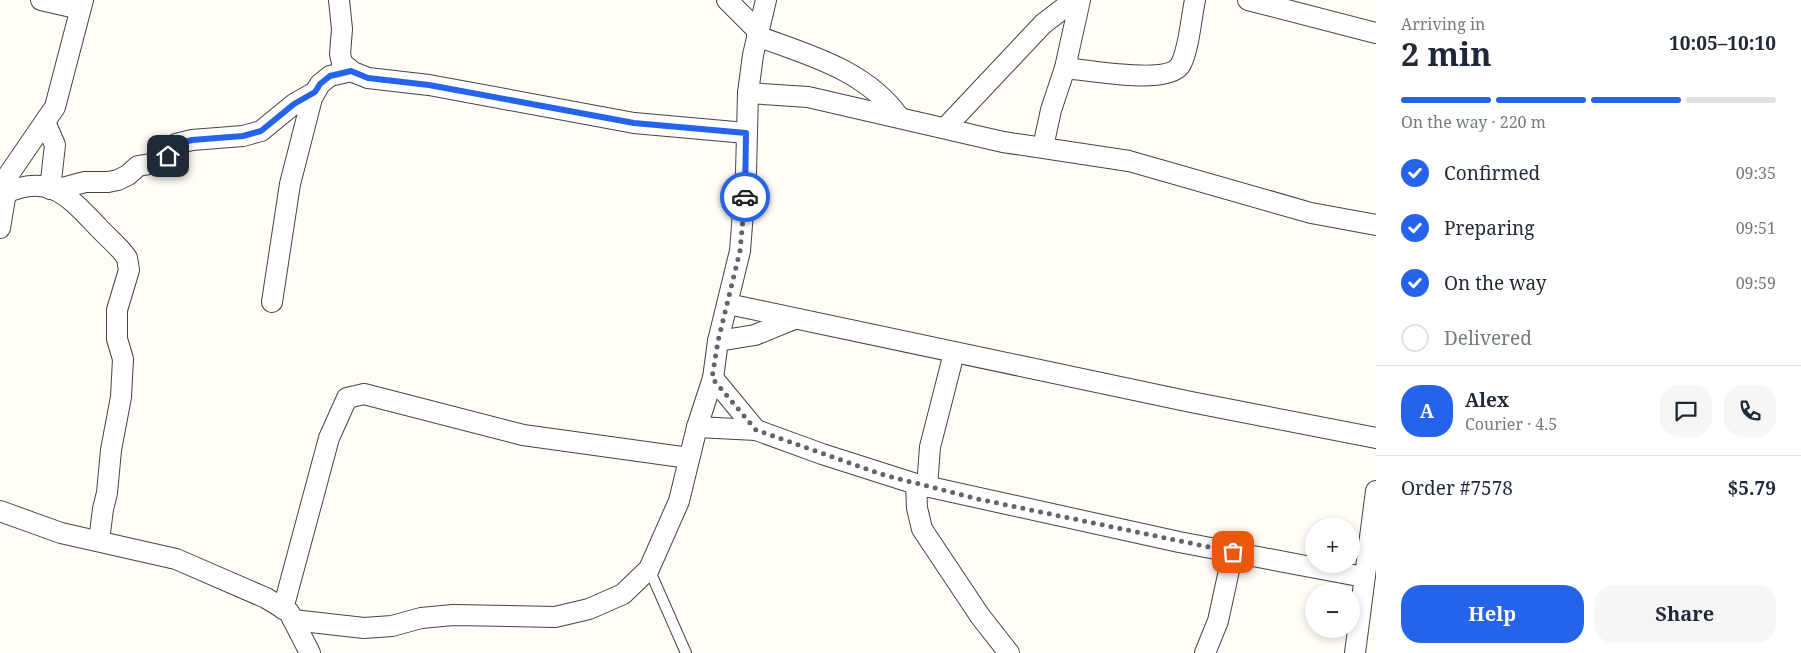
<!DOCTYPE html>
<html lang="en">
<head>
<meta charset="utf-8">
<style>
  :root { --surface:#fff; --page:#f6f6f7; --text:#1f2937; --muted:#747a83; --line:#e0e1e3; --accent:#2563eb }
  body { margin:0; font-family:"Noto Serif",serif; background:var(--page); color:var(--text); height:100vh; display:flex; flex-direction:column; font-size:19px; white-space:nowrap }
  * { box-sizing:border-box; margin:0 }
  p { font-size:16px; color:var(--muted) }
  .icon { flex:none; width:28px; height:28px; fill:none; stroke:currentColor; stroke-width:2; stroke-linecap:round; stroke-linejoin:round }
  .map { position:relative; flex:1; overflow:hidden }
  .side { display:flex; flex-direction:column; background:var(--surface); width:425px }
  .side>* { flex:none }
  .controls { position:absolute; left:1305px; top:518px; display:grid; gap:10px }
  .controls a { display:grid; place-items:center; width:55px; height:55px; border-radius:50%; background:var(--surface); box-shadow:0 2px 8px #0003; font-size:25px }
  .pin { position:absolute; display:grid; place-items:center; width:42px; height:42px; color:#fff; margin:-21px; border-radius:10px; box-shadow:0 2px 8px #0006 }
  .courier { position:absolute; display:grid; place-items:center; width:50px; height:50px; margin:-25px; border:4px solid #2563eb; border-radius:50%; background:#fff; color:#222; box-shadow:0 1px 6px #0007 }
  .head em { font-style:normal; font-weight:700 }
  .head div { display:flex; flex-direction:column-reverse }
  .head { display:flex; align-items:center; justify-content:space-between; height:85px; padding:0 25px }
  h1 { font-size:32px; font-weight:700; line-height:38px }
  .bar { display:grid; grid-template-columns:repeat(4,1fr); gap:8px 5px; align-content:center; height:60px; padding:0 25px }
  .bar i { height:6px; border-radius:4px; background:var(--line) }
  .bar .current { background:var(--accent) }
  .bar p { grid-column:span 4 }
  .line { display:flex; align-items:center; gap:12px; padding:0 25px; border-top:1px solid var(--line) }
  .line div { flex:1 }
  .round { display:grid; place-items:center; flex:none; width:52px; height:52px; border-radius:20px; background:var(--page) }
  ol { padding:0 25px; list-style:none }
  li { display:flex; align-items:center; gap:15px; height:55px }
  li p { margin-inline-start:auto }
  li .icon { padding:5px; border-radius:50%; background:var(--accent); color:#fff; stroke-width:4 }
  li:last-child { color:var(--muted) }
  li i { width:28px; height:28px; border:2px solid var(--line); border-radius:50% }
  .action { display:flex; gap:10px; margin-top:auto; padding:10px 25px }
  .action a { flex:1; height:58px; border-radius:20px; background:var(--accent); color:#fff; font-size:20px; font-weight:700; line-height:58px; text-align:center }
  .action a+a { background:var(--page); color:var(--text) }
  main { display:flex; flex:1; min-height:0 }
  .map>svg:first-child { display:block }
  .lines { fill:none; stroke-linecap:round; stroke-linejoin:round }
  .lane-casing { stroke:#444; stroke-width:12 }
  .street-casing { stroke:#444; stroke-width:22 }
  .lane { stroke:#fff; stroke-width:10 }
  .street { stroke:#fff; stroke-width:20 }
  .done { stroke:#646461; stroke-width:5; stroke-dasharray:0 9 }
  .route { stroke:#2563eb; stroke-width:6 }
</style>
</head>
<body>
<main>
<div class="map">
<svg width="1376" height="653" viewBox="0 0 1376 653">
  <rect width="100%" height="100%" fill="#fffdf5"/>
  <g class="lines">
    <g class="lane-casing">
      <path id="lane" d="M649,569L686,653"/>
    </g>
    <g class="street-casing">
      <g id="street">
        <path d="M41,0L80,9"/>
        <path d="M339,0L342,29L340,54L342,63L353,72L368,78L429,85L634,123L746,133"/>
        <path d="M727,0L758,31"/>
        <path d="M1248,0L1376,33"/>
        <path d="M757,36C808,55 866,70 899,117"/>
        <path d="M1065,68C1087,70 1170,86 1181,64C1189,48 1191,19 1195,0"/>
        <path d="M748,93L808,97L1003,142L1129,161L1311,213L1376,225"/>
        <path d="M45,122L55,145L50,189"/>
        <path d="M945,128L1043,24L1074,0"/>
        <path d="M1043,147L1051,110L1065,68L1080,0"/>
        <path d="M55,190L85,182H108L118,180L128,175L138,166L162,162L176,144L192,140L243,136L261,131L294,104L315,92"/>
        <path d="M4,194C49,172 69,197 98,227C107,237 120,247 127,258L129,270L117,310V339L123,359L121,397L111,450L107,493L103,509L99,541"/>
        <path d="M0,228L9,174L55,107L83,0"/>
        <path d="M272,302L290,184L312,98L320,84L330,76L351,71"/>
        <path d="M728,304L1191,402L1376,438"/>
        <path d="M718,341L755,335L794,319"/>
        <path d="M713,378L756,430"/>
        <path d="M697,427L756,430L822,454L916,484L1179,542L1364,577"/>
        <path d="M916,484L917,508L922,529L980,616L1009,653"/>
        <path d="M927,487L930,447L954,353"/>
        <path d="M0,511L61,533L176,559L266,598L289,612L310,653"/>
        <path d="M283,609L329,438L347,398L364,394L523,435L689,458"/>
        <path d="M293,620L364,628L392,626L421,618L453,615L555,617L589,609L623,594L649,569L679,501L697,427L713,378L718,341L740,251L746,173L748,93L753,55L766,0"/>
        <path d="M1205,653L1218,621L1233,552"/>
        <path d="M1355,653L1376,491"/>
      </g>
    </g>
    <use href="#lane" class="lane"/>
    <use href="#street" class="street"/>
  </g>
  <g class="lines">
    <path class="done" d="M745,197L740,251L718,341L712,378L756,430L884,475L978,499L1233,552"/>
    <path class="route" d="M168,156L176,144L192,140L243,136L261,131L294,104L315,92L320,84L330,76L351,71L368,78L429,85L634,123L746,133L745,197"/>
  </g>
</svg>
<div class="controls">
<a>+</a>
<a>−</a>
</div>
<div class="pin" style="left:1233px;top:552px;background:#ea580c"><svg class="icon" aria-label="bag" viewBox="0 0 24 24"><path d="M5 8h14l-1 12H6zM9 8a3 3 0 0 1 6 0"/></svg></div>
<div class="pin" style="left:168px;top:156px;background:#1f2937"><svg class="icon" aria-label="home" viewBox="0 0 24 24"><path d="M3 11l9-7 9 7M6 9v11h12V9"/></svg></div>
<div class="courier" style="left:745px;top:197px"><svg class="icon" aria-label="car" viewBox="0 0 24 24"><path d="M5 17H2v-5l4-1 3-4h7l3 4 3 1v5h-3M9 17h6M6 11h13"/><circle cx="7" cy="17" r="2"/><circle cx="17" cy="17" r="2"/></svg></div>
</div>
<section class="side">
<div class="head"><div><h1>2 min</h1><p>Arriving in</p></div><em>10:05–10:10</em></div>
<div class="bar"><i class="current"></i><i class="current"></i><i class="current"></i><i></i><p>On the way · 220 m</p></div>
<ol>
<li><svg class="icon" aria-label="check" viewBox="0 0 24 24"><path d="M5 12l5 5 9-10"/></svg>Confirmed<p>09:35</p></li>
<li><svg class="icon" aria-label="check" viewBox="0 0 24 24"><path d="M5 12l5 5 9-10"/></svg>Preparing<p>09:51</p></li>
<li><svg class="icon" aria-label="check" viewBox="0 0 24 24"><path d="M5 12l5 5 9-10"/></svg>On the way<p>09:59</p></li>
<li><i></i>Delivered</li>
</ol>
<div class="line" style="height:90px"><b class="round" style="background:var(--accent);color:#fff">A</b><div><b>Alex</b><p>Courier · 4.5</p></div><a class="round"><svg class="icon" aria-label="chat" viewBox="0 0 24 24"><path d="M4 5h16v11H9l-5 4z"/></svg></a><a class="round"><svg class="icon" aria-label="phone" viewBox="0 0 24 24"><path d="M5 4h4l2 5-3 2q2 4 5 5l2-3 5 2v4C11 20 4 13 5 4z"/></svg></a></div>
<div class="line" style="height:65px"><div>Order #7578</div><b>$5.79</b></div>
<div class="action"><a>Help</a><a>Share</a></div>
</section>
</main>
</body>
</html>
